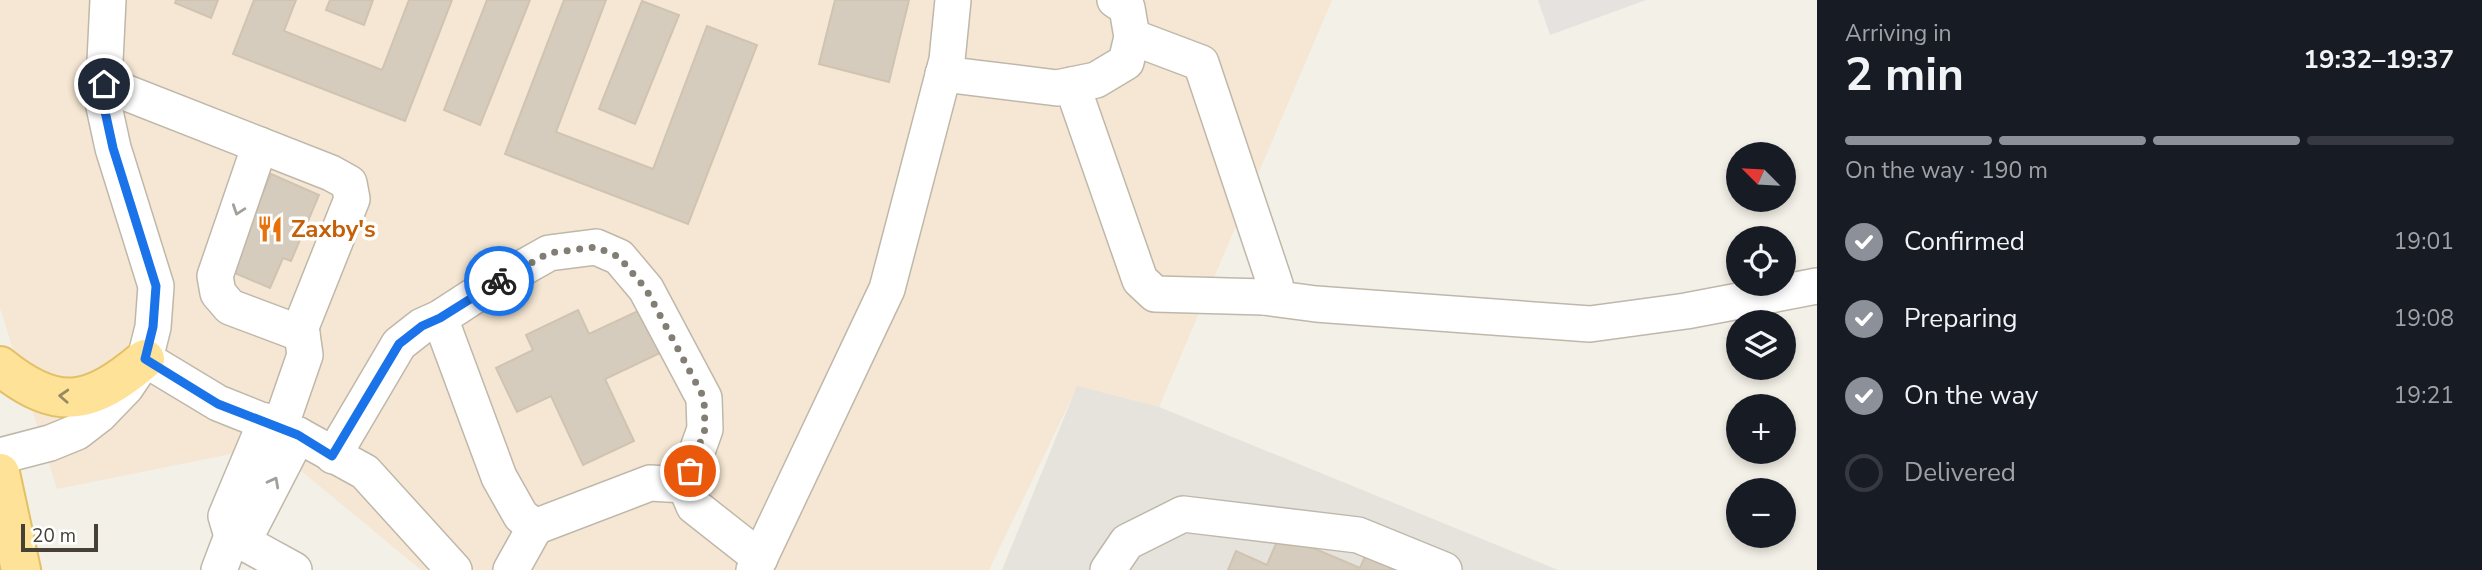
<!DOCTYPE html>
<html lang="en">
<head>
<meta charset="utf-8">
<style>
  :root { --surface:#171b24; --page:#20242c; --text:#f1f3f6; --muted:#9ea1a6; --line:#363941; --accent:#8c9099 }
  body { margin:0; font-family:"Nunito Sans",sans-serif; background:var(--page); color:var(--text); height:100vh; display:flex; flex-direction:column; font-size:26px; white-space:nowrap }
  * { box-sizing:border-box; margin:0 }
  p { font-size:23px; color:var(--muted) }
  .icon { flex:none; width:38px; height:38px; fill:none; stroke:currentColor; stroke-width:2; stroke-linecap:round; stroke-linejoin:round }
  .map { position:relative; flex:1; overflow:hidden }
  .side { display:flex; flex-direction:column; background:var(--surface); width:665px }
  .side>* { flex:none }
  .needle { width:46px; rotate:294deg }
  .buttons { position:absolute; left:1726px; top:142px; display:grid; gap:14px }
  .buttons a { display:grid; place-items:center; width:70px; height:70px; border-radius:50%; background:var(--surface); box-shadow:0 4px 10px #0003; font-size:35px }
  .scale { position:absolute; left:21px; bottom:18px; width:77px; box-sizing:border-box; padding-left:7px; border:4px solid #464036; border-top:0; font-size:19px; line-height:24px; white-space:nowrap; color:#464036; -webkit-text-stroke:5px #fff; paint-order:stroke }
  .pin { position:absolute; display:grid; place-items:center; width:60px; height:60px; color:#fff; margin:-30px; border:4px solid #fff; border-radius:50%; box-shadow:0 2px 7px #0007 }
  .courier { position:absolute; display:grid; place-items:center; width:70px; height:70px; margin:-35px; border:5px solid #1a73e8; border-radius:50%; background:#fff; color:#222; box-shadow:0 2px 9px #0007 }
  .headline em { font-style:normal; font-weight:700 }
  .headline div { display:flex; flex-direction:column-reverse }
  .headline { display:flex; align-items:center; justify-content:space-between; height:119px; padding:0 28px }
  h1 { font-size:46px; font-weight:700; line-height:52px }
  .bar { display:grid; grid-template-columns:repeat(4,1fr); gap:10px 7px; align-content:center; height:84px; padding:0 28px }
  .bar i { height:9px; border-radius:5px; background:var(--line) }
  .bar .selected { background:var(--accent) }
  .bar p { grid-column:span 4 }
  ol { padding:0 28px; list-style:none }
  li { display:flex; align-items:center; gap:21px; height:77px }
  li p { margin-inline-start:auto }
  li .icon { padding:7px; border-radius:50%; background:var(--accent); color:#fff; stroke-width:4 }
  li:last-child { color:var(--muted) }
  li i { width:38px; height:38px; border:4px solid var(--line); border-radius:50% }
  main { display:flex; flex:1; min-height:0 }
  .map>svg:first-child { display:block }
  .commercial { fill:#f5e7d3 }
  .industrial { fill:#e6e2dc }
  .parking { fill:#e5e2df }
  .building { fill:#d5ccbd; stroke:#d0c4b0; stroke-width:2 }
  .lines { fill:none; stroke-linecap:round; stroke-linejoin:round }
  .minor-casing { stroke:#bfb8aa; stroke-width:38 }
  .major-casing { stroke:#e2c066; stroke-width:42 }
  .minor { stroke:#fff; stroke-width:35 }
  .major { stroke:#fde297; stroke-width:38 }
  .oneway { stroke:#a2a09a }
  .oneway2 { stroke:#988962 }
  .done { stroke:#837e74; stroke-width:7; stroke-dasharray:0 12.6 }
  .route { stroke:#1a73e8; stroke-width:9 }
  .labels { text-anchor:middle; stroke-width:7; stroke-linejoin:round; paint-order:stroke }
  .food-label { font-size:24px; font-weight:bold; fill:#c56008; stroke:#fff; text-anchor:start }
</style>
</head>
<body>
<main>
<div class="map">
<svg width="1817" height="570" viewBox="0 0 1817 570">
  <rect width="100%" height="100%" fill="#f3f0e7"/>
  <path class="commercial" d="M0,0H1332L1159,407L1077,387L989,570H421L271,446L57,489L0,308Z"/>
  <path class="industrial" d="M1077,386L1159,407L1558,570H1002Z"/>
  <path class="parking" d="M1538,0H1646L1550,35Z"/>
  <g class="building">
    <path d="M176,0H218L211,18L175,3Z"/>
    <path d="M254,0H296L284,31L382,70L409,0H452L405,121L233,54Z"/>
    <path d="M330,0H373L364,25L326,10Z"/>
    <path d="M487,0H530L480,125L444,110Z"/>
    <path d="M564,0H606L556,132L653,169L707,26L757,45L688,224L505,154Z"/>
    <path d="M835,0H909L889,82L819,64Z"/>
    <path d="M642,1L679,15L635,124L599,109Z"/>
    <path d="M271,174L319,195L291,261L283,258L270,288L230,271Z"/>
    <path d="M578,310L589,334L640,310L660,353L605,379L634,441L583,465L551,396L517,412L496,368L533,350L526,335Z"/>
    <path d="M1280,534L1360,568L1371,543L1436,570H1228L1236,551L1267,565Z"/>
  </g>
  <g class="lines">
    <g class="minor-casing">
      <g id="minor">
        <path d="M943,74L1057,88L1096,80L1126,62L1132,37L1127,8L1115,0"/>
        <path d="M104,84L331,173L349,183L352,199L301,327L305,355L280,427"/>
        <path d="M1072,85L1140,280L1155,294L1264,297L1275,284L1201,63L1132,37"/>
        <path d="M260,145L215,276L218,293L230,307L302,334"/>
        <path d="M1264,297L1316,304L1590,324L1686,311L1817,286"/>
        <path d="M440,318L499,477L521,516L535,527L650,483L685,485"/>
        <path d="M145,359L218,403L298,435L365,472L454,570"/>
        <path d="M266,421L226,516L232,536L250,528L298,435"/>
        <path d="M0,456L50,443L77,432L99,415L126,387L145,359L153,327L156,286L113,148L103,102L108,0"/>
        <path d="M333,456L399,344L422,326L440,318L480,292L549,253L596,247L619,257L646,289L704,398L705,429L685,485L694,506L760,558"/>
        <path d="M219,570L232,536L294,570"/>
        <path d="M511,570L535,527"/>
        <path d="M754,570L887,289L947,60L953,0"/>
        <path d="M1108,570L1127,542L1183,514L1358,535L1444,570"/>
      </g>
    </g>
    <g class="major-casing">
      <g id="major">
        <path d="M0,366C58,413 91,405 145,359"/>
        <path d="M0,473L21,570"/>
      </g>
    </g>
    <use href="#minor" class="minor"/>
    <use href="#major" class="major"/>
  </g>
  <defs><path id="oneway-chevron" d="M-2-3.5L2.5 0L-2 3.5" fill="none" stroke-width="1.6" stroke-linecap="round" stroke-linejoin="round" transform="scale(1.75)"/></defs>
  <g class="oneway">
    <use href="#oneway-chevron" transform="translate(238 210) rotate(109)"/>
    <use href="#oneway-chevron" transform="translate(274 482) rotate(-62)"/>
  </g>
  <use class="oneway2" href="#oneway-chevron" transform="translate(64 396) rotate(-177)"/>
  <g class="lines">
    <path class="done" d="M499,281L549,253L596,247L619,257L646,289L704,398L705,429L690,471"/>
    <path class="route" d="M104,84L103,102L113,148L156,286L153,327L145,359L218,404L298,435L332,456L399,344L422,326L440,318L499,281"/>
  </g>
  <defs>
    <g id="restaurant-bare" transform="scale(2.1)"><path d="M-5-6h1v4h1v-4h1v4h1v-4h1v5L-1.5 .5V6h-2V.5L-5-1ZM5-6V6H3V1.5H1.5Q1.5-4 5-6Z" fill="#e8710a" stroke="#fff" stroke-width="2.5" paint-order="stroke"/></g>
  </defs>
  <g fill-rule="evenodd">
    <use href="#restaurant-bare" x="270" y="229"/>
  </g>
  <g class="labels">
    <g class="food-label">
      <text x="291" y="237">Zaxby's</text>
    </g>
  </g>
</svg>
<div class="buttons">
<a><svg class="needle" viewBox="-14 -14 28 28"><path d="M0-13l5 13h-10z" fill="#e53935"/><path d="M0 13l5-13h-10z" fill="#9ea1a6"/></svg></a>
<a><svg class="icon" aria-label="locate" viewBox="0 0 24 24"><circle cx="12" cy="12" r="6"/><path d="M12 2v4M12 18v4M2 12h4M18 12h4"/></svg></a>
<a><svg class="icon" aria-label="layers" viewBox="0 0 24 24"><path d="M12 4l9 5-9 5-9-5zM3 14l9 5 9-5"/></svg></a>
<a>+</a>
<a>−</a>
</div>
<div class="scale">20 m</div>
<div class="pin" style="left:690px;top:471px;background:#ea580c"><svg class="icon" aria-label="bag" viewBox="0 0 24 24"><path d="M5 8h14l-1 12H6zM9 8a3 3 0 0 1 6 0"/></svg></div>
<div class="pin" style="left:104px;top:84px;background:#1f2937"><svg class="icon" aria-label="home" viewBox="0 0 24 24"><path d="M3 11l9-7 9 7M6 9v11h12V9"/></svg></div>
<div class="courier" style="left:499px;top:281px"><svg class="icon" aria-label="bike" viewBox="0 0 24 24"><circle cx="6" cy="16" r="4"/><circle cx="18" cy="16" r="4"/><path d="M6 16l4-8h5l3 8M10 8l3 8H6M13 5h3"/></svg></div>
</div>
<section class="side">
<div class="headline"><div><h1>2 min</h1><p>Arriving in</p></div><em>19:32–19:37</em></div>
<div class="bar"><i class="selected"></i><i class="selected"></i><i class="selected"></i><i></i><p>On the way · 190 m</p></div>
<ol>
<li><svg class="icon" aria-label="check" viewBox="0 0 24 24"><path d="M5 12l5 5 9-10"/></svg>Confirmed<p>19:01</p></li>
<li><svg class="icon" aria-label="check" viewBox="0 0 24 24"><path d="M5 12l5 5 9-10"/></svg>Preparing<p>19:08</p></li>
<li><svg class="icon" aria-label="check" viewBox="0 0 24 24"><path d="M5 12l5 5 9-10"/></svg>On the way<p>19:21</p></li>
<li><i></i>Delivered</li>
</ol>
</section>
</main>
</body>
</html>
